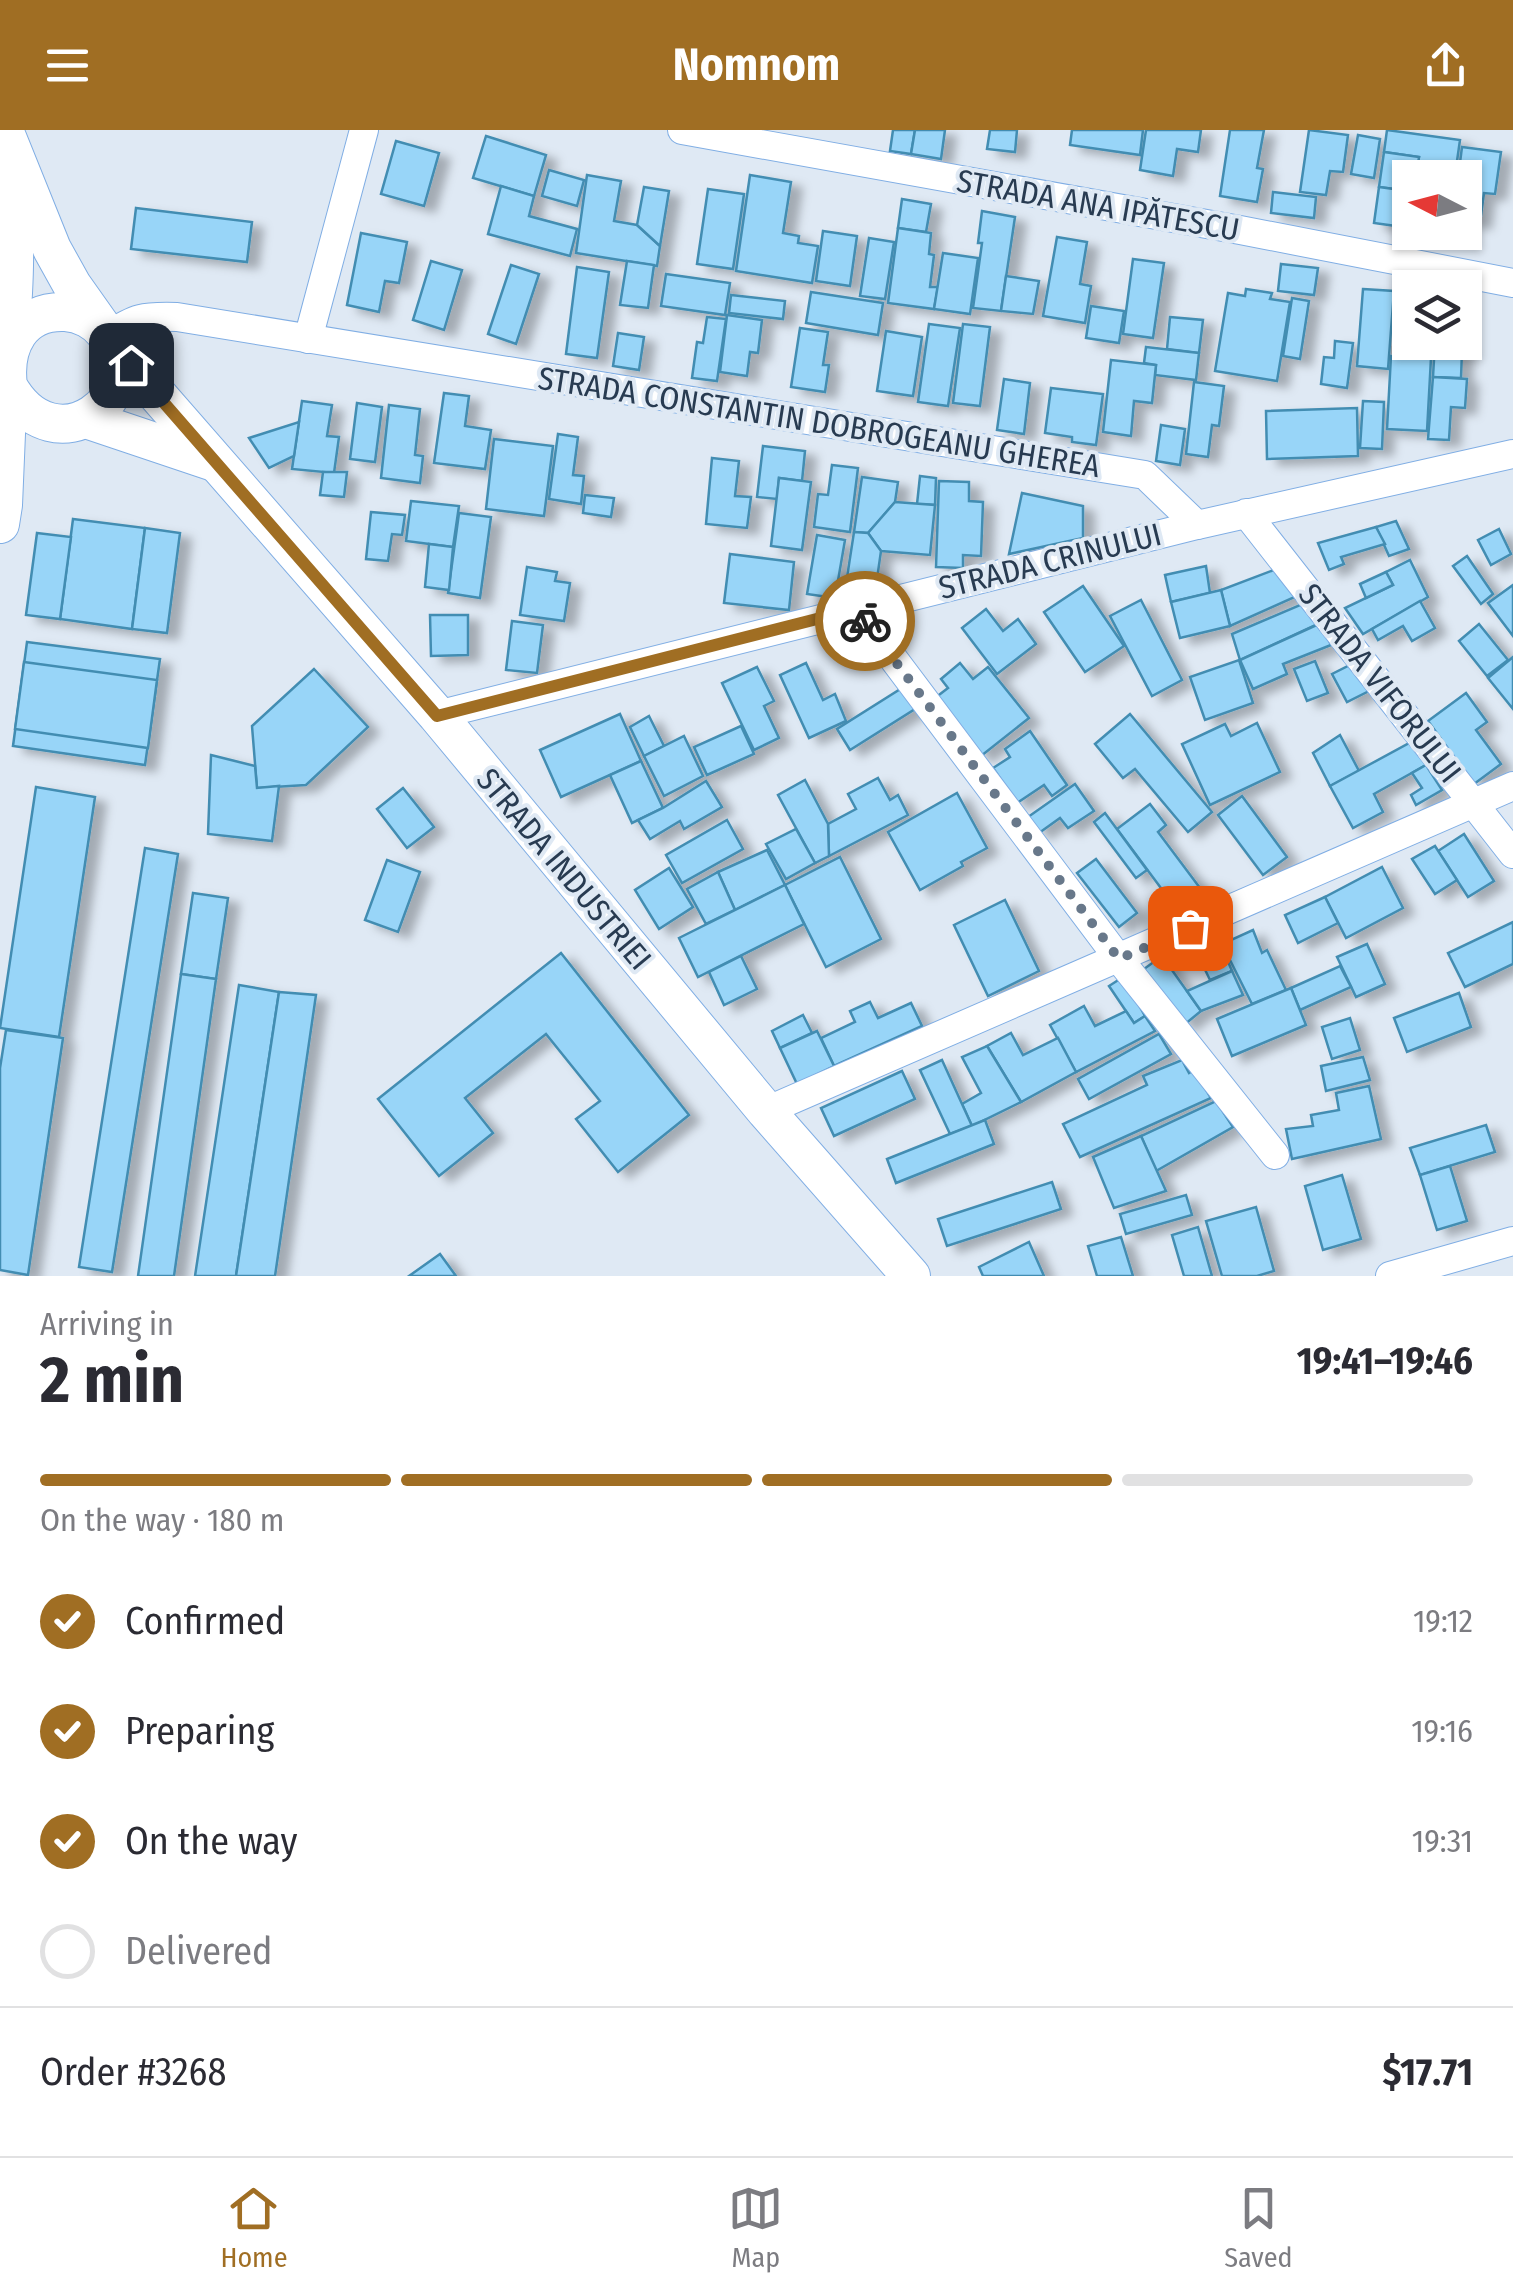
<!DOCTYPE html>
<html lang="en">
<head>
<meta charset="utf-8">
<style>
  :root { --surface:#fff; --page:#f7f7f7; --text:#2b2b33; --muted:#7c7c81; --line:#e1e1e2; --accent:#a06e23 }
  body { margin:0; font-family:"Fira Sans Condensed",sans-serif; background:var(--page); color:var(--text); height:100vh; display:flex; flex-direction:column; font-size:38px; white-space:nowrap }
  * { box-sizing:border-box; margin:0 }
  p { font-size:32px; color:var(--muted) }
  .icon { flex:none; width:55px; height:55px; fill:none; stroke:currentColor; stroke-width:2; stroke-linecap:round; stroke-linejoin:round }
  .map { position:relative; height:1146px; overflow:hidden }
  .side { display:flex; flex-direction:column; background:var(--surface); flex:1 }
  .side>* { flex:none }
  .needle { width:65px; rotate:276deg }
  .controls { position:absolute; left:1392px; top:30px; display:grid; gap:20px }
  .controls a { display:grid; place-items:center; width:90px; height:90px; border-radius:0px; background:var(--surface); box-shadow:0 2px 8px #0004; font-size:50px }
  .pin { position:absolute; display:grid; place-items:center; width:85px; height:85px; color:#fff; margin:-42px; border-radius:20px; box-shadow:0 5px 15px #0006 }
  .courier { position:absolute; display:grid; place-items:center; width:100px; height:100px; margin:-50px; border:8px solid #a06e23; border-radius:50%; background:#fff; color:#222; box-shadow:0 2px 12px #0007 }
  .head em { font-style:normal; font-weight:700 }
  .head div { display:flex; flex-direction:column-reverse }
  .head { display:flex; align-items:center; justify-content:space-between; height:170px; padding:0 40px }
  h1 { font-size:65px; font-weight:700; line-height:75px }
  .bar { display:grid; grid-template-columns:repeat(4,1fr); gap:15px 10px; align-content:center; height:120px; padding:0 40px }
  .bar i { height:12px; border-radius:8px; background:var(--line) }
  .bar .current { background:var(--accent) }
  .bar p { grid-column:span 4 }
  .line { display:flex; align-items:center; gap:25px; padding:0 40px; border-top:2px solid var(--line) }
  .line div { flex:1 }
  ol { padding:0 40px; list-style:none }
  li { display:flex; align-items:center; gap:30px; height:110px }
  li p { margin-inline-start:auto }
  li .icon { padding:10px; border-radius:50%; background:var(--accent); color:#fff; stroke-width:4 }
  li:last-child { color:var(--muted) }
  li i { width:55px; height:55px; border:5px solid var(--line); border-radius:50% }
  header { display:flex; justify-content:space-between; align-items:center; height:130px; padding:0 40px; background:var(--accent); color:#fff; font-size:45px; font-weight:700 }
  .tabs { display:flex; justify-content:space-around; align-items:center; height:140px; border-top:2px solid var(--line); background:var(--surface); font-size:28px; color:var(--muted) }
  .tabs a { display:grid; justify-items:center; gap:5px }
  .tabs .current { color:var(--accent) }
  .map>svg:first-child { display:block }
  .building { fill:#98d5f8; stroke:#438db2; stroke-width:2.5; filter:url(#shadow) }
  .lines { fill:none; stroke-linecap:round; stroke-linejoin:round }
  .street-casing { stroke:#80aee4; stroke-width:30 }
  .secondary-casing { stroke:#80aee4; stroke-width:40 }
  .street { stroke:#fff; stroke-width:28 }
  .secondary { stroke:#fff; stroke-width:38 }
  .done { stroke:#68788a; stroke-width:10; stroke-dasharray:0 18 }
  .route { stroke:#a06e23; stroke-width:12 }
  .labels { text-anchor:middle; stroke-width:8; stroke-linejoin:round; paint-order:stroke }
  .street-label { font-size:32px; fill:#283b51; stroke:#dfe9f4 }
</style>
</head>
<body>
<header><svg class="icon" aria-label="menu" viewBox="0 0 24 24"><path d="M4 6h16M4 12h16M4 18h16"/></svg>Nomnom<svg class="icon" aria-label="share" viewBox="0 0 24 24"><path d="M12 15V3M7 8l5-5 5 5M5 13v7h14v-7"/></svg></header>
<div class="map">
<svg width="1513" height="1146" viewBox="0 0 1513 1146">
  <defs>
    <filter id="shadow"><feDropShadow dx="11" dy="6" stdDeviation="5" flood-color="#0004"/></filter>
  </defs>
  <rect width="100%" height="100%" fill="#dfe9f4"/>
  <g class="building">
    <path d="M893,0H915L911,24L890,21Z"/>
    <path d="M915,0H945L941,29L911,24Z"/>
    <path d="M990,0H1017L1015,22L987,19Z"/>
    <path d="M1072,0H1143L1140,25L1070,15Z"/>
    <path d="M1146,0H1201L1198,22L1177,19L1173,46L1140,40Z"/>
    <path d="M1230,0H1264L1257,38L1263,39L1257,72L1220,66Z"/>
    <path d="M1309,0L1348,5L1343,42L1330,41L1326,65L1300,62Z"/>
    <path d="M1387,0L1460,10L1456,38L1418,33L1419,27L1384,22Z"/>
    <path d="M1358,5L1380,9L1374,48L1351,44Z"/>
    <path d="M486,6L546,25L534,66L473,48Z"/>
    <path d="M396,11L439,23L424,76L381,64Z"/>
    <path d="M1462,17L1501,22L1495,64L1484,63L1480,93L1465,90V48H1458Z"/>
    <path d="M1384,22L1419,27L1416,48H1410V61L1379,57Z"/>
    <path d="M1423,34L1451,38L1449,48H1421Z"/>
    <path d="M549,40L584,50L577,76L542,66Z"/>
    <path d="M587,45L621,51L614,91L637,95L660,116L657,136L576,123Z"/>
    <path d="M750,45L791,52L783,103L799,106L798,113L818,116L812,153L736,141Z"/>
    <path d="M501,56L534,66L529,86L577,99L570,126L488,104Z"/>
    <path d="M644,57L669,61L660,116L637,95Z"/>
    <path d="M1379,57L1401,60L1396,96L1374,93Z"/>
    <path d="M708,59L744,64L733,139L697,134Z"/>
    <path d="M1273,62L1316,67L1314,88L1271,83Z"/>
    <path d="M902,69L931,74L926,102L898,98Z"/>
    <path d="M136,78L252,92L247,132L131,119Z"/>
    <path d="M982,81L1015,87L1001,181L973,178L982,113H978Z"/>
    <path d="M898,98L931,103L929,124L934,125L930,157H938L934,179L888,173Z"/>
    <path d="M823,101L857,106L850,156L816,151Z"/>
    <path d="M361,103L407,112L399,153L385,151L379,182L347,175Z"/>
    <path d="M1057,107L1087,112L1080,154L1091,156L1085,193L1043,186Z"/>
    <path d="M869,108L894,112L885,169L860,166Z"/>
    <path d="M943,123L978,128L970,184L934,179Z"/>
    <path d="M1133,129L1164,133L1153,208L1123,204Z"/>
    <path d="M431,131L462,140L444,200L413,190Z"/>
    <path d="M627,131L654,135L648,178L620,175Z"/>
    <path d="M1281,134L1318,138L1314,165L1278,161Z"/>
    <path d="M511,135L539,144L516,214L488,204Z"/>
    <path d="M577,137L609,142L597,228L566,224Z"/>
    <path d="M666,144L730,153L725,185L661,176Z"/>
    <path d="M1006,146L1039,151L1033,184L1001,181Z"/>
    <path d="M1246,159L1272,163L1270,169L1290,172L1277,251L1215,241L1228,163L1245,166Z"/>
    <path d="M1363,159L1394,161L1388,239L1357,236Z"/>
    <path d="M811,162L883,173L878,205L806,193Z"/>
    <path d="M731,165L785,171L783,189L729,183Z"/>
    <path d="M1292,168L1309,171L1300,229L1283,226Z"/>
    <path d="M1091,176L1124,181L1119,213L1086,208Z"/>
    <path d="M727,185L762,190L758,223L750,222L747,246L720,242Z"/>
    <path d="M707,187L726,189L717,251L692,248L697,212L703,213Z"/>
    <path d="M1170,187L1203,190L1199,223L1167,219Z"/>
    <path d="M929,194L960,198L948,276L918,272Z"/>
    <path d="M963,194L990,197L980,276L953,273Z"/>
    <path d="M800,198L828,202L823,235H829L825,262L791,257Z"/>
    <path d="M886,201L922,207L913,266L877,261Z"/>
    <path d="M618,203L644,207L639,240L613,236Z"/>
    <path d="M1335,211L1353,213L1347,258L1321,254L1324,227L1334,228Z"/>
    <path d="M1410,212H1432L1431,228L1410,227Z"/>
    <path d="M1435,212H1455L1454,220L1462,221L1461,248L1433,247Z"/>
    <path d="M1146,217L1199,223L1196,250L1155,245L1156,235L1144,233Z"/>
    <path d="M1391,226L1431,228L1427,301L1387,299Z"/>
    <path d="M1111,230L1156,235L1152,273L1134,271L1131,306L1103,302Z"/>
    <path d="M1433,247L1467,249L1465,278L1451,277L1449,310L1428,309Z"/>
    <path d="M1004,249L1030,253L1024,304L997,300Z"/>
    <path d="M1194,252L1224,256L1219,296L1212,295L1208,327L1186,324Z"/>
    <path d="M1051,258L1103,264L1096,315L1072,312V307L1045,303Z"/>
    <path d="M444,263L469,266L465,296L491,300L485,339L434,333Z"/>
    <path d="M302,271L332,275L327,306L339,307L334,343L292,339Z"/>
    <path d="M1363,271L1384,272L1382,319L1360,318Z"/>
    <path d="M357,273L382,277L375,332L350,329Z"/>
    <path d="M389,275L420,279L415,325L423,326L420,353L381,348Z"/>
    <path d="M1357,278L1358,326L1267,329L1266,281Z"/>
    <path d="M299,292L294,326L269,338L249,308Z"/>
    <path d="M1161,295L1185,299L1180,335L1156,331Z"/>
    <path d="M558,304L578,307L573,345L584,346L581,374L549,369Z"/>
    <path d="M494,309L553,316L544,386L486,379Z"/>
    <path d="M763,316L805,321L802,351L779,348L777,369L757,367Z"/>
    <path d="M712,328L739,331L735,366L751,367L747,398L706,394Z"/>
    <path d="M832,335L858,338L850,402L814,397L818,364L828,365Z"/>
    <path d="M323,342H347L344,367L320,365Z"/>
    <path d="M920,346L936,348L935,375L917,374Z"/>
    <path d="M862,347L898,352L895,372L868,403L854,402Z"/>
    <path d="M779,348L811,352L802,420L771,416Z"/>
    <path d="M939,351L969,352V371L983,372L981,426L963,425V438L936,437Z"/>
    <path d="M1022,363L1083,376V408L1009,424Z"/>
    <path d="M585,365L614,368L611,387L583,383Z"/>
    <path d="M411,371L459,376L453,417L406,411Z"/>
    <path d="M895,372L935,375L930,425L881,421L868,403Z"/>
    <path d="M371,382L405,385L402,405L392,404L388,431L366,429Z"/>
    <path d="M459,383L491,387L480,468L448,463Z"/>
    <path d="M73,389L145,398L132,499L60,489Z"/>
    <path d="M1396,391L1409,419L1389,426L1376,397Z"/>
    <path d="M1376,397L1385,414L1341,427L1344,434L1329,440L1318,413Z"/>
    <path d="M145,398L180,403L167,503L132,499Z"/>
    <path d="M1499,399L1511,424L1491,435L1478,410Z"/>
    <path d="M854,402L868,403L881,421L876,456L846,454Z"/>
    <path d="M37,403L71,407L60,489L26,485Z"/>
    <path d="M817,405L845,410L835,468L807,464Z"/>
    <path d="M429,414L453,417L449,460L425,457Z"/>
    <path d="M730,424L794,432L789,480L724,473Z"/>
    <path d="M1467,426L1493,464L1481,474L1453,436Z"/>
    <path d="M1410,430L1428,467L1363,504L1345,478L1393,455L1386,442Z"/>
    <path d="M1206,436L1210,463L1171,472L1165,445Z"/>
    <path d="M527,437L557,442L555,451L570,453L564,491L520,485Z"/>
    <path d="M1279,438L1297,466L1230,496L1221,460Z"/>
    <path d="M1386,442L1393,455L1366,468L1360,454Z"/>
    <path d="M1513,455V506L1488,473Z"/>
    <path d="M1083,456L1124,516L1085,542L1044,482Z"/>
    <path d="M1221,460L1230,496L1180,508L1171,472Z"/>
    <path d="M1141,470L1182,550L1152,566L1110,486Z"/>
    <path d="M1420,471L1435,498L1412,511L1403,496L1378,510L1372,499Z"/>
    <path d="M1307,472L1318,494L1240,530L1232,504Z"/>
    <path d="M986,479L1003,501L1018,489L1036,514L997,544L962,498Z"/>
    <path d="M430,485H468V525L431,526Z"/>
    <path d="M512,491L543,495L537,543L506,540Z"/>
    <path d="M1321,493L1331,515L1283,534L1287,544L1253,559L1240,530Z"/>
    <path d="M1479,494L1508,530L1487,546L1459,511Z"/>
    <path d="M27,512L160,529L145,635L13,616Z"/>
    <path d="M1513,527V579L1488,548Z"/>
    <path d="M1239,530L1253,573L1205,590L1190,547Z"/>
    <path d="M1315,531L1328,563L1307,571L1294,539Z"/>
    <path d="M24,532L157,550L148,618L15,599Z"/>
    <path d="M806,533L823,570L835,564L846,591L809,608L780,545Z"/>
    <path d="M960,533L973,549L988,537L1029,588L981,626L935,568L948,558L941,549Z"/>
    <path d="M1354,533L1369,561L1347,572L1332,544Z"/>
    <path d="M757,537L774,571L764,576L779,608L754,620L722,553Z"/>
    <path d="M314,539L368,597L306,655L257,658L252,596Z"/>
    <path d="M902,558L915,579L850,620L837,599Z"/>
    <path d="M1466,563L1487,592L1476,600L1501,634L1474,654L1428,591Z"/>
    <path d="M620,584L641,631L561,667L540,620Z"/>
    <path d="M1130,584L1212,682L1188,702L1135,639L1123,648L1095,614Z"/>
    <path d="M649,586L664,616L644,626L630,597Z"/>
    <path d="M1257,593L1280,642L1210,675L1182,614L1225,594L1231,606Z"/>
    <path d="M741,596L754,624L707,645L694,617Z"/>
    <path d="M1030,601L1067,655L1052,666L1044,655L1017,673L993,638L1010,627L1005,619Z"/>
    <path d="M1340,605L1359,641L1330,656L1313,623Z"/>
    <path d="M684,606L703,646L664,666L644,626Z"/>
    <path d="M1413,611L1426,635L1374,664L1383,682L1353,698L1330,656Z"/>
    <path d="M211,625L255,636L257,658L279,656L272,711L208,704Z"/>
    <path d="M641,631L663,678L632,693L610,645Z"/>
    <path d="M1426,635L1442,660L1416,675L1411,665L1422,658L1412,643Z"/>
    <path d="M878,648L890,670L898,665L908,685L829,726L828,694L856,679L848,664Z"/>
    <path d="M805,650L828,694L829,726L815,733L778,665Z"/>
    <path d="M706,651L722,677L684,699L680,691L650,709L638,690L663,678Z"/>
    <path d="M1075,654L1094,681L1068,698L1060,688L1039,703L1028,687Z"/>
    <path d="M36,657L95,667L59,907L0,898Z"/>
    <path d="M403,658L434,697L407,718L377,679Z"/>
    <path d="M957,663L987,718L961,732L963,736L920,760L888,702Z"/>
    <path d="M1242,666L1287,727L1263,745L1218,685Z"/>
    <path d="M1150,674L1166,695L1158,702L1203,762L1178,781L1117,699Z"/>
    <path d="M1105,683L1147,740L1136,748L1094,692Z"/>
    <path d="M727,690L743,719L682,753L666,725Z"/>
    <path d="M796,699L815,733L786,749L766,714Z"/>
    <path d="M1464,704L1494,751L1468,767L1438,721Z"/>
    <path d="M1435,716L1457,750L1435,764L1412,729Z"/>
    <path d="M145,718L178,724L112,1142L79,1137Z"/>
    <path d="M767,720L785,755L735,780L718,742Z"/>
    <path d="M840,727L881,809L826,837L785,755Z"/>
    <path d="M1096,729L1137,783L1119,797L1077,743Z"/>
    <path d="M387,730L420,742L398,802L365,790Z"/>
    <path d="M1382,737L1403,778L1346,808L1325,767Z"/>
    <path d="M669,738L693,777L659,799L635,760Z"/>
    <path d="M718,742L735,780L706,794L687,759Z"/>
    <path d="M785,755L804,794L698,847L679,808Z"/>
    <path d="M193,763L228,768L216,849L181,844Z"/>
    <path d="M1325,767L1338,793L1298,813L1285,785Z"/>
    <path d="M1005,770L1039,841L988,866L954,795Z"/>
    <path d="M1513,792V834L1465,857L1448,823Z"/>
    <path d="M1253,800L1262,823L1267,820L1286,860L1252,874L1222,814Z"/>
    <path d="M1218,808L1232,841L1210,850L1194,817Z"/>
    <path d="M1367,814L1385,854L1356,867L1337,827Z"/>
    <path d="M561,823L689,985L618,1042L576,989L600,971L546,904L465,968L493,1003L439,1046L378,969Z"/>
    <path d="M741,826L757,859L724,875L709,842Z"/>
    <path d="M1162,826L1201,881L1184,895L1144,839Z"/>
    <path d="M1340,836L1351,857L1300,880L1291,858Z"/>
    <path d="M1232,841L1243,865L1201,881L1187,861Z"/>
    <path d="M181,844L216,849L174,1146H138Z"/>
    <path d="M1123,847L1145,886L1134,893L1109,856Z"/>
    <path d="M239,855L279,862L236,1146H195Z"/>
    <path d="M1291,858L1306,895L1232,926L1217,889Z"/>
    <path d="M279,862L316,865L275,1146H236Z"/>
    <path d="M1459,863L1471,897L1407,922L1394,888Z"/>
    <path d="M870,872L878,888L911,873L922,896L834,936L821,908L855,892L850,881Z"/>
    <path d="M1084,876L1095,896L1126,881L1134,893L1145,886L1155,901L1076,942L1050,895Z"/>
    <path d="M803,885L812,903L780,918L772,901Z"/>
    <path d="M1350,888L1360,920L1332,929L1322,897Z"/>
    <path d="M6,900L63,908L28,1145L0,1140V938Z"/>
    <path d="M817,901L834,936L797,954L780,918Z"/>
    <path d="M1011,903L1023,925L1058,908L1076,942L1021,972L987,916Z"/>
    <path d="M1159,904L1171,924L1089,969L1078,949Z"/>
    <path d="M987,916L1021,972L972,996L962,974L981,963L962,927Z"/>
    <path d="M1363,927L1370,950L1326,961L1321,936Z"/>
    <path d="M942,930L972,996L950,1004L920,940Z"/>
    <path d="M1182,930L1189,943L1194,940L1211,968L1080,1027L1063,994L1147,955L1143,946Z"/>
    <path d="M902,941L915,969L834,1006L821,978Z"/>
    <path d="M1369,956L1381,1009L1292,1029L1286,999L1313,996L1311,985L1339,980L1336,963Z"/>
    <path d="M1216,971L1233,997L1156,1041L1141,1006Z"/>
    <path d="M985,990L994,1014L896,1053L887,1029Z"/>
    <path d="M1486,995L1495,1022L1420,1045L1410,1018Z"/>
    <path d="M1141,1006L1166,1061L1114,1078L1093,1027Z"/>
    <path d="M1450,1036L1467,1091L1437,1100L1420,1045Z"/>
    <path d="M1342,1045L1361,1109L1323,1120L1305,1056Z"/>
    <path d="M1052,1052L1061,1079L947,1116L938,1089Z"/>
    <path d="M1186,1065L1192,1085L1126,1104L1120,1084Z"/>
    <path d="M1256,1077L1274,1141L1257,1146H1222L1206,1091Z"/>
    <path d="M1198,1097L1212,1146H1184L1172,1105Z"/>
    <path d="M1121,1107L1133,1146H1097L1088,1116Z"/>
    <path d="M1029,1112L1044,1146H983L979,1137Z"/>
    <path d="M440,1124L456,1146H409Z"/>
  </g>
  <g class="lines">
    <g class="street-casing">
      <g id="street">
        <path d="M682,0L1240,100L1513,153"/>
        <path d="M107,206C136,187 143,186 177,187L1145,345L1197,395L1513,324"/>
        <path d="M308,209L364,0"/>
        <path d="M1246,383L1513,724"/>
        <path d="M856,479L1119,829L1275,1025"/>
        <path d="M437,585L1197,395"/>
        <path d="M766,981L1513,656"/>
        <path d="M1390,1146L1513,1111"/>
      </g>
    </g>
    <g class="secondary-casing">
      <g id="secondary">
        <path d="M4,0L52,119L72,155L101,196"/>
        <path d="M113,214L437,585L766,981L911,1146"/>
        <path d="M9,219C14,162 17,109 10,52"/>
        <path d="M86,289L214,332"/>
        <path d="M0,394L3,375L8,256C3,217 20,180 65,182C81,183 96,191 105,203C153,266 55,340 8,256"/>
      </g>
    </g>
    <use href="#street" class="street"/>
    <use href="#secondary" class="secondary"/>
  </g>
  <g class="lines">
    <path class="done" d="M865,491L1119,829L1190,798"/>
    <path class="route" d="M131,235L437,586L856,479L865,491"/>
  </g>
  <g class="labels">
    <g class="street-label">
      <text transform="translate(1098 75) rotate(10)" y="11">STRADA ANA IPĂTESCU</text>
      <text transform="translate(819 292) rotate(9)" y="11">STRADA CONSTANTIN DOBROGEANU GHEREA</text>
      <text transform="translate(1050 431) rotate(-14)" y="11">STRADA CRINULUI</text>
      <text transform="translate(1380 553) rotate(52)" y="11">STRADA VIFORULUI</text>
      <text transform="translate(564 739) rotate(50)" y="11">STRADA INDUSTRIEI</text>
    </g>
  </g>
</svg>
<div class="controls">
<a><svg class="needle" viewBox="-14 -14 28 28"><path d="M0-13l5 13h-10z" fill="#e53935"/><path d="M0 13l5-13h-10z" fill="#7c7c81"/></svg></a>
<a><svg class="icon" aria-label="layers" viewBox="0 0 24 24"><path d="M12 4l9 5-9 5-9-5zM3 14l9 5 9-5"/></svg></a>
</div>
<div class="pin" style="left:1190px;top:798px;background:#ea580c"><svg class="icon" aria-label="bag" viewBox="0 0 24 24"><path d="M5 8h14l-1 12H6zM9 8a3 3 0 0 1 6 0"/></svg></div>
<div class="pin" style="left:131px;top:235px;background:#1f2937"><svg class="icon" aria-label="home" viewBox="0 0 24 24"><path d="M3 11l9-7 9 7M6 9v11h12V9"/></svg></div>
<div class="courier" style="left:865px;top:491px"><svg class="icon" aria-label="bike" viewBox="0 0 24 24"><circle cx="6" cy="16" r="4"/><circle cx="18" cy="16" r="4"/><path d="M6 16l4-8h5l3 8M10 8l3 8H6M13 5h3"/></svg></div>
</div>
<section class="side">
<div class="head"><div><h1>2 min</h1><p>Arriving in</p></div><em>19:41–19:46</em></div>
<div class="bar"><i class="current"></i><i class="current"></i><i class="current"></i><i></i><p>On the way · 180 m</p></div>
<ol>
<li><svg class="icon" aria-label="check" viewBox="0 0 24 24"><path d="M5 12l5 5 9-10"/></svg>Confirmed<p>19:12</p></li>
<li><svg class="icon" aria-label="check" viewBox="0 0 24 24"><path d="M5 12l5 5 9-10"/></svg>Preparing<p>19:16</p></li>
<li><svg class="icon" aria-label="check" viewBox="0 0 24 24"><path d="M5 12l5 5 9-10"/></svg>On the way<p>19:31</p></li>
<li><i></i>Delivered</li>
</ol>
<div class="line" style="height:130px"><div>Order #3268</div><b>$17.71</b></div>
</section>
<nav class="tabs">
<a class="current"><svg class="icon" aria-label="home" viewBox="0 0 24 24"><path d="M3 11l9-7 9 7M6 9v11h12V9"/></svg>Home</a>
<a><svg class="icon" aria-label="map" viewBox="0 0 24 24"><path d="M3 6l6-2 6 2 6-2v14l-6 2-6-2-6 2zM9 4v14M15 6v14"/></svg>Map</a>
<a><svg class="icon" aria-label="saved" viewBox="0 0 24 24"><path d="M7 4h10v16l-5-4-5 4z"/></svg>Saved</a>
</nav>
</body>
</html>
